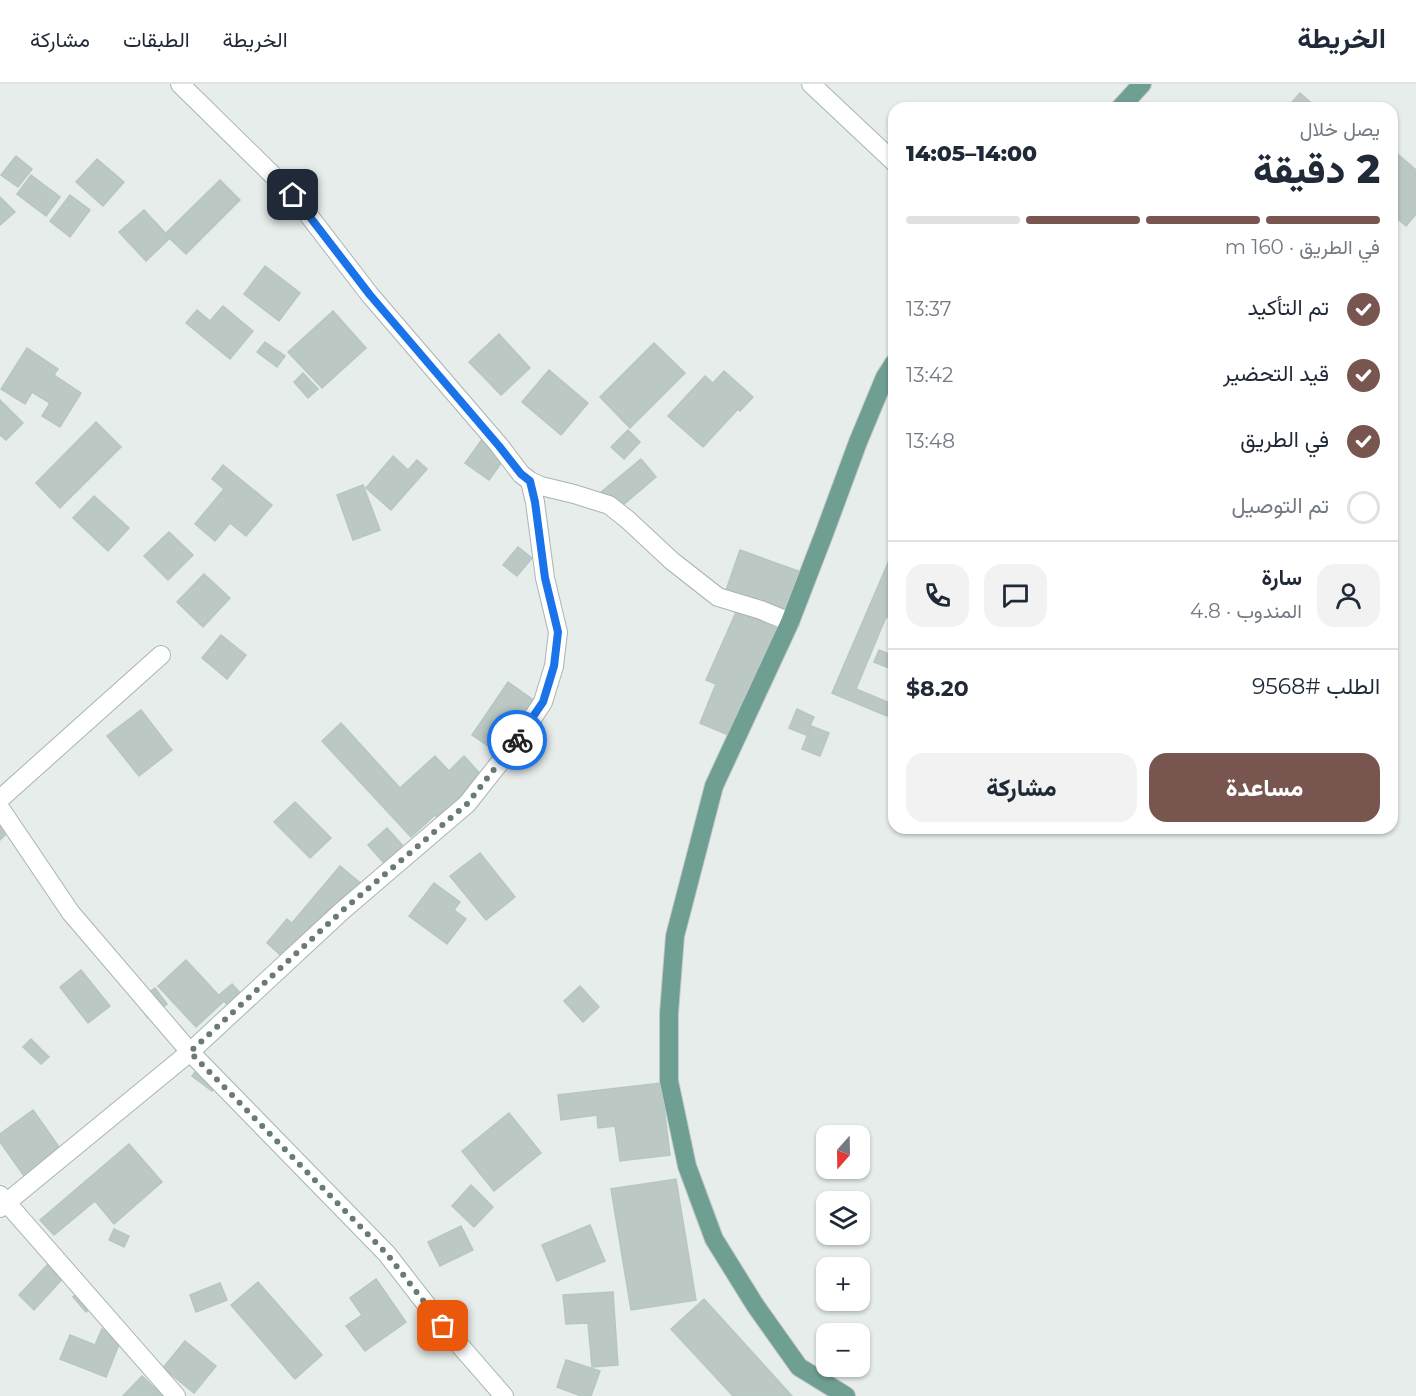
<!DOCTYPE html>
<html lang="ar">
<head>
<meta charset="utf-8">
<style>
  :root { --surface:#fff; --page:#f2f2f3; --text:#1f2937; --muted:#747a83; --line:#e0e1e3; --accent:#78554f }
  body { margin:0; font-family:Montserrat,Vazirmatn,sans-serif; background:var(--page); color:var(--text); direction:rtl; height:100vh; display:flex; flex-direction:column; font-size:22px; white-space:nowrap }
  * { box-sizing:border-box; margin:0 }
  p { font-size:20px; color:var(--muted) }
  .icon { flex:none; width:33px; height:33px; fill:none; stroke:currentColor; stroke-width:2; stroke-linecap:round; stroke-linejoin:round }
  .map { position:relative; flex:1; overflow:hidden; direction:ltr }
  .sheet { position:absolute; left:888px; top:18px; width:510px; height:732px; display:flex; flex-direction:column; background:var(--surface); border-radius:18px; box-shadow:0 2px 4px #0004; direction:rtl }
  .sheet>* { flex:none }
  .needle { width:39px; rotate:200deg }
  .fabs { position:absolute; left:816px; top:1041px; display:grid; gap:12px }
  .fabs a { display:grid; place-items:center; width:54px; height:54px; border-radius:12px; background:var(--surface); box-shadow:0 2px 4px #0004; font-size:30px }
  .pin { position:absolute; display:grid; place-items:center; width:51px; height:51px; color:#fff; margin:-26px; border-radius:12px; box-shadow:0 3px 9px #0006 }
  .courier { position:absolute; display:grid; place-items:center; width:60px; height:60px; margin:-30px; border:4px solid #1a73e8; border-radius:50%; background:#fff; color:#222; box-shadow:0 2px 8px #0007 }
  .headline em { font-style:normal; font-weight:800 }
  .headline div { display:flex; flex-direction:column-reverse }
  .headline { display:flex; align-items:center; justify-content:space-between; height:102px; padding:0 18px }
  h1 { font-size:39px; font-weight:800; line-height:45px }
  .bar { display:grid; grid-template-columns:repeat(4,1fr); gap:9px 6px; align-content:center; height:72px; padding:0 18px }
  .bar i { height:8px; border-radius:4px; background:var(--line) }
  .bar .on { background:var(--accent) }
  .bar p { grid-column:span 4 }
  .line { display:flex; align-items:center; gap:15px; padding:0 18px; border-top:2px solid var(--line) }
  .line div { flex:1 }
  .round { display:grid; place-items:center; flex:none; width:63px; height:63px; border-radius:18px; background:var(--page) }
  ol { padding:0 18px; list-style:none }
  li { display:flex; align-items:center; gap:18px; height:66px }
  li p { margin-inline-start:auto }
  li .icon { padding:6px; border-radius:50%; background:var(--accent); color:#fff; stroke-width:4 }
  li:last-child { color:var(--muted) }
  li i { width:33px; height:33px; border:3px solid var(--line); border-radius:50% }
  .cta { display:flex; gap:12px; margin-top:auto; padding:12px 18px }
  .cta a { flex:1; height:69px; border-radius:18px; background:var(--accent); color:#fff; font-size:24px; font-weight:800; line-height:69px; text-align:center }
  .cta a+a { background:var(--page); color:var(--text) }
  header { display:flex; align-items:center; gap:36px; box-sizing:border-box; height:84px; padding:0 30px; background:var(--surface); border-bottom:2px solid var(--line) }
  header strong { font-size:28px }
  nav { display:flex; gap:33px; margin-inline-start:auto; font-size:21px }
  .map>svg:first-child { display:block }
  .building { fill:#bbc8c3; stroke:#b8c6c1; stroke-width:1.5 }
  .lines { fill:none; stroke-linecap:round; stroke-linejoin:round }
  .minor-casing { stroke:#a9b5b1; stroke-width:20 }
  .major-casing { stroke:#c2c9c7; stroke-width:20 }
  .minor { stroke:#fff; stroke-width:18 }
  .major { stroke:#6f9e93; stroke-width:18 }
  .done { stroke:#697b76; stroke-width:6; stroke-dasharray:0 10.8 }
  .route { stroke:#1a73e8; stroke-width:8 }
</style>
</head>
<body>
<header>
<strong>الخريطة</strong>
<nav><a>الخريطة</a><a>الطبقات</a><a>مشاركة</a></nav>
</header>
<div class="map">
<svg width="1416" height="1312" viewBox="0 0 1416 1312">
  <rect width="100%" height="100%" fill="#e6edea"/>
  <g class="building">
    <path d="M1300,9L1317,24H1287Z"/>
    <path d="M1393,66L1416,86V130L1406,142L1392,130Z"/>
    <path d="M16,72L32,85L18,103L1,91Z"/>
    <path d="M97,75L124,98L103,122L76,98Z"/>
    <path d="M31,91L60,113L46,132L17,110Z"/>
    <path d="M220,96L240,116L186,170L165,150Z"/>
    <path d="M70,111L90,126L70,153L50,137Z"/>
    <path d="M0,113L15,128L0,141Z"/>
    <path d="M144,126L170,154L146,177L119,148Z"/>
    <path d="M265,182L300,209L279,237L244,210Z"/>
    <path d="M223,222L253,247L230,275L186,239L197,226L210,237Z"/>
    <path d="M333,227L366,264L322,304L288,268Z"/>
    <path d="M499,250L530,284L501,311L469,278Z"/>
    <path d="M265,258L285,272L277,283L257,268Z"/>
    <path d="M654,259L685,289L630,344L600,313Z"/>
    <path d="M27,264L58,285L54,291L81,309L60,343L42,332L50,319L32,308L25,320L1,305Z"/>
    <path d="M549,286L588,319L561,351L522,318Z"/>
    <path d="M724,287L753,313L740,327L738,325L703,363L668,332L705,292L713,299Z"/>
    <path d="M303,289L318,305L308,314L294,298Z"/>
    <path d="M0,316L23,339L6,356L0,351Z"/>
    <path d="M96,338L121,363L60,424L36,399Z"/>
    <path d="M628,346L640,358L624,375L611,363Z"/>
    <path d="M483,354L507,371L489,396L465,379Z"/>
    <path d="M393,372L408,386L417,376L427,385L391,426L366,404Z"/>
    <path d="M641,375L656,393L617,426L601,408Z"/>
    <path d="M223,381L272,421L246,452L230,439L215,457L195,440L224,405L212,395Z"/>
    <path d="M363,401L380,446L353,456L337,411Z"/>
    <path d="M94,412L129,444L108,467L73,434Z"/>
    <path d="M169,448L193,471L168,496L144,472Z"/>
    <path d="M518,463L532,474L517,492L503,481Z"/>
    <path d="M894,465V536L886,533L856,605L892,620L887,632L832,609Z"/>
    <path d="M740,466L801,488L784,534L724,512Z"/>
    <path d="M204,490L230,514L203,543L177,518Z"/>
    <path d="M737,526L787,549L740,656L700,639L716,600L706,596Z"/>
    <path d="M221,551L246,571L227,595L202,574Z"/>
    <path d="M879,566L894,572V586L874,578Z"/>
    <path d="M508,598L539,620L503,672L472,651Z"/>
    <path d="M797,625L814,633L806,651L789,644Z"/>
    <path d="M141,626L172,666L139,692L107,652Z"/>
    <path d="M341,639L400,704L435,672L449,687L464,672L483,693L438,735L435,731L411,753L322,657Z"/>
    <path d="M811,642L829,649L820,672L802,665Z"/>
    <path d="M295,718L331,754L310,774L274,738Z"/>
    <path d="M0,737L9,747L0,756Z"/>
    <path d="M387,744L403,762L384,779L368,761Z"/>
    <path d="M480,769L515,813L486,836L450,792Z"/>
    <path d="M340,782L364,802L286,876L267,859L287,835L292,839Z"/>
    <path d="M434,799L460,818L454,826L466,835L447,860L409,832Z"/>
    <path d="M186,876L224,917L196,943L158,902Z"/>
    <path d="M81,886L110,922L88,939L60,903Z"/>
    <path d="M232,900L243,912L230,924L219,911Z"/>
    <path d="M580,902L599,923L583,938L564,917Z"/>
    <path d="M155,904L167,920L148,934L136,918Z"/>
    <path d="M31,955L49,973L41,980L23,963Z"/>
    <path d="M201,980L221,996L212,1007L192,992Z"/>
    <path d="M661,999L670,1071L620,1077L615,1042L598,1044L597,1031L561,1036L558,1011Z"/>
    <path d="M33,1026L64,1070L27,1096L0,1058V1050Z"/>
    <path d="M509,1029L541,1069L494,1107L462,1067Z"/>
    <path d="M129,1060L162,1098L114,1140L95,1117L54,1151L40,1136Z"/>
    <path d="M676,1095L696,1216L631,1226L611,1105Z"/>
    <path d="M471,1101L493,1123L474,1143L452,1122Z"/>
    <path d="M590,1141L605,1177L557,1197L542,1161Z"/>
    <path d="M461,1142L473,1166L440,1182L428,1158Z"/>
    <path d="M114,1145L129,1152L124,1163L109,1156Z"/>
    <path d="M50,1178L65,1192L34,1226L19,1211Z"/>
    <path d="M376,1195L406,1238L365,1267L346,1242L362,1231L350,1214Z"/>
    <path d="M258,1198L322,1271L295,1295L231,1221Z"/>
    <path d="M220,1199L227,1216L196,1228L190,1211Z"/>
    <path d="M86,1204L98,1219L86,1228L73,1213Z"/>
    <path d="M613,1208L618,1281L592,1283L588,1239L566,1240L563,1211Z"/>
    <path d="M704,1215L792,1312H733L671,1245Z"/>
    <path d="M102,1245L122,1253L106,1293L60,1275L70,1251L95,1261Z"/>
    <path d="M185,1257L216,1282L194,1309L163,1284Z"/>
    <path d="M566,1276L600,1287L591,1312H581L557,1303Z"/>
    <path d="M142,1292L163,1312H123Z"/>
  </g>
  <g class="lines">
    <g class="minor-casing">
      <g id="minor">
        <path d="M180,0L293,111L370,211L499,361L521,390L530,397L541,402L574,410L609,421L628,436L672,477L718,513L761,526L790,538"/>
        <path d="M811,0L894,78"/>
        <path d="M0,715L161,571"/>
        <path d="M0,724L71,829L190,968L387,1170L443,1242L504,1312"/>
        <path d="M0,1111L176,1312"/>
        <path d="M0,1124L190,968L342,827L467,720L520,653L543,618L554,582L558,548L545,494L535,418L530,397"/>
      </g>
    </g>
    <g class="major-casing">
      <g id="major">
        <path d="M1120,24L1142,0"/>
        <path d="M846,1312L799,1283L755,1221L714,1155L687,1082L669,997V929L675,852L714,702L790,538L824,450L858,358L885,293L894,279"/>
      </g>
    </g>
    <use href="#minor" class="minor"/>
    <use href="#major" class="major"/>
  </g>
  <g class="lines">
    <path class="done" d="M443,1242L387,1170L190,968L342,827L467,720L517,656"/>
    <path class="route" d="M293,111L370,211L499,362L521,390L530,397L535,418L545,494L558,548L554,582L543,618L517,656"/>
  </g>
</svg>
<div class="fabs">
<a><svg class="needle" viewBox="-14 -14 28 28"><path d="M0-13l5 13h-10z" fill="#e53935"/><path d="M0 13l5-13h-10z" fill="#747a83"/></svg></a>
<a><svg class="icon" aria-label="layers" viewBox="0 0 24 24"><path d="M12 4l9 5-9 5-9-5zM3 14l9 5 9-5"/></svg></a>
<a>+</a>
<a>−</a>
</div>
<div class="pin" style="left:443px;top:1242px;background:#ea580c"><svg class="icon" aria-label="bag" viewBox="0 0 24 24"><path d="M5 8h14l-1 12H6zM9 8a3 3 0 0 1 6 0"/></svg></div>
<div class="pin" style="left:293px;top:111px;background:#1f2937"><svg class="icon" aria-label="home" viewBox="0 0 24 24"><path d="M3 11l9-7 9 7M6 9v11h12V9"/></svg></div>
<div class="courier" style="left:517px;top:656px"><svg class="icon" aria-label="bike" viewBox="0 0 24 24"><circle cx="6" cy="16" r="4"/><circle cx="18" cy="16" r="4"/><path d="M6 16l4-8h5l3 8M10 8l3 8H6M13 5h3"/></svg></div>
<section class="sheet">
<div class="headline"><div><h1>2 دقيقة</h1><p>يصل خلال</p></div><em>14:00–14:05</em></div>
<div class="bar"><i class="on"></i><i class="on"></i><i class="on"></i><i></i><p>في الطريق · 160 m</p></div>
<ol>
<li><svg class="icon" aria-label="check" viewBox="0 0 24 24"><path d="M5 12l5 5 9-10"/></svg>تم التأكيد<p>13:37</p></li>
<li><svg class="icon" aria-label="check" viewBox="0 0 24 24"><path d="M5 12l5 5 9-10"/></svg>قيد التحضير<p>13:42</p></li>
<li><svg class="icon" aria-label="check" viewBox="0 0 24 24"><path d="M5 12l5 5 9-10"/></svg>في الطريق<p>13:48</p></li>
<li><i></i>تم التوصيل</li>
</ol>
<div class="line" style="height:108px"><a class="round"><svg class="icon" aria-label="person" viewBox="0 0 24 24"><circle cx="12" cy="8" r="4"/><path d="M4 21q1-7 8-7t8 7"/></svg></a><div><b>سارة</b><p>المندوب · 4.8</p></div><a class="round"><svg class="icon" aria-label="chat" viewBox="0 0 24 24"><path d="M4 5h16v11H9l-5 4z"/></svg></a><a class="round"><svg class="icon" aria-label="phone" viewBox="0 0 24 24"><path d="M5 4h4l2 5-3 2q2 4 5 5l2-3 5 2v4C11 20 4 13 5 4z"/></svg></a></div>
<div class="line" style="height:78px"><div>الطلب #9568</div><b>$8.20</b></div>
<div class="cta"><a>مساعدة</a><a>مشاركة</a></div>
</section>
</div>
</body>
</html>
